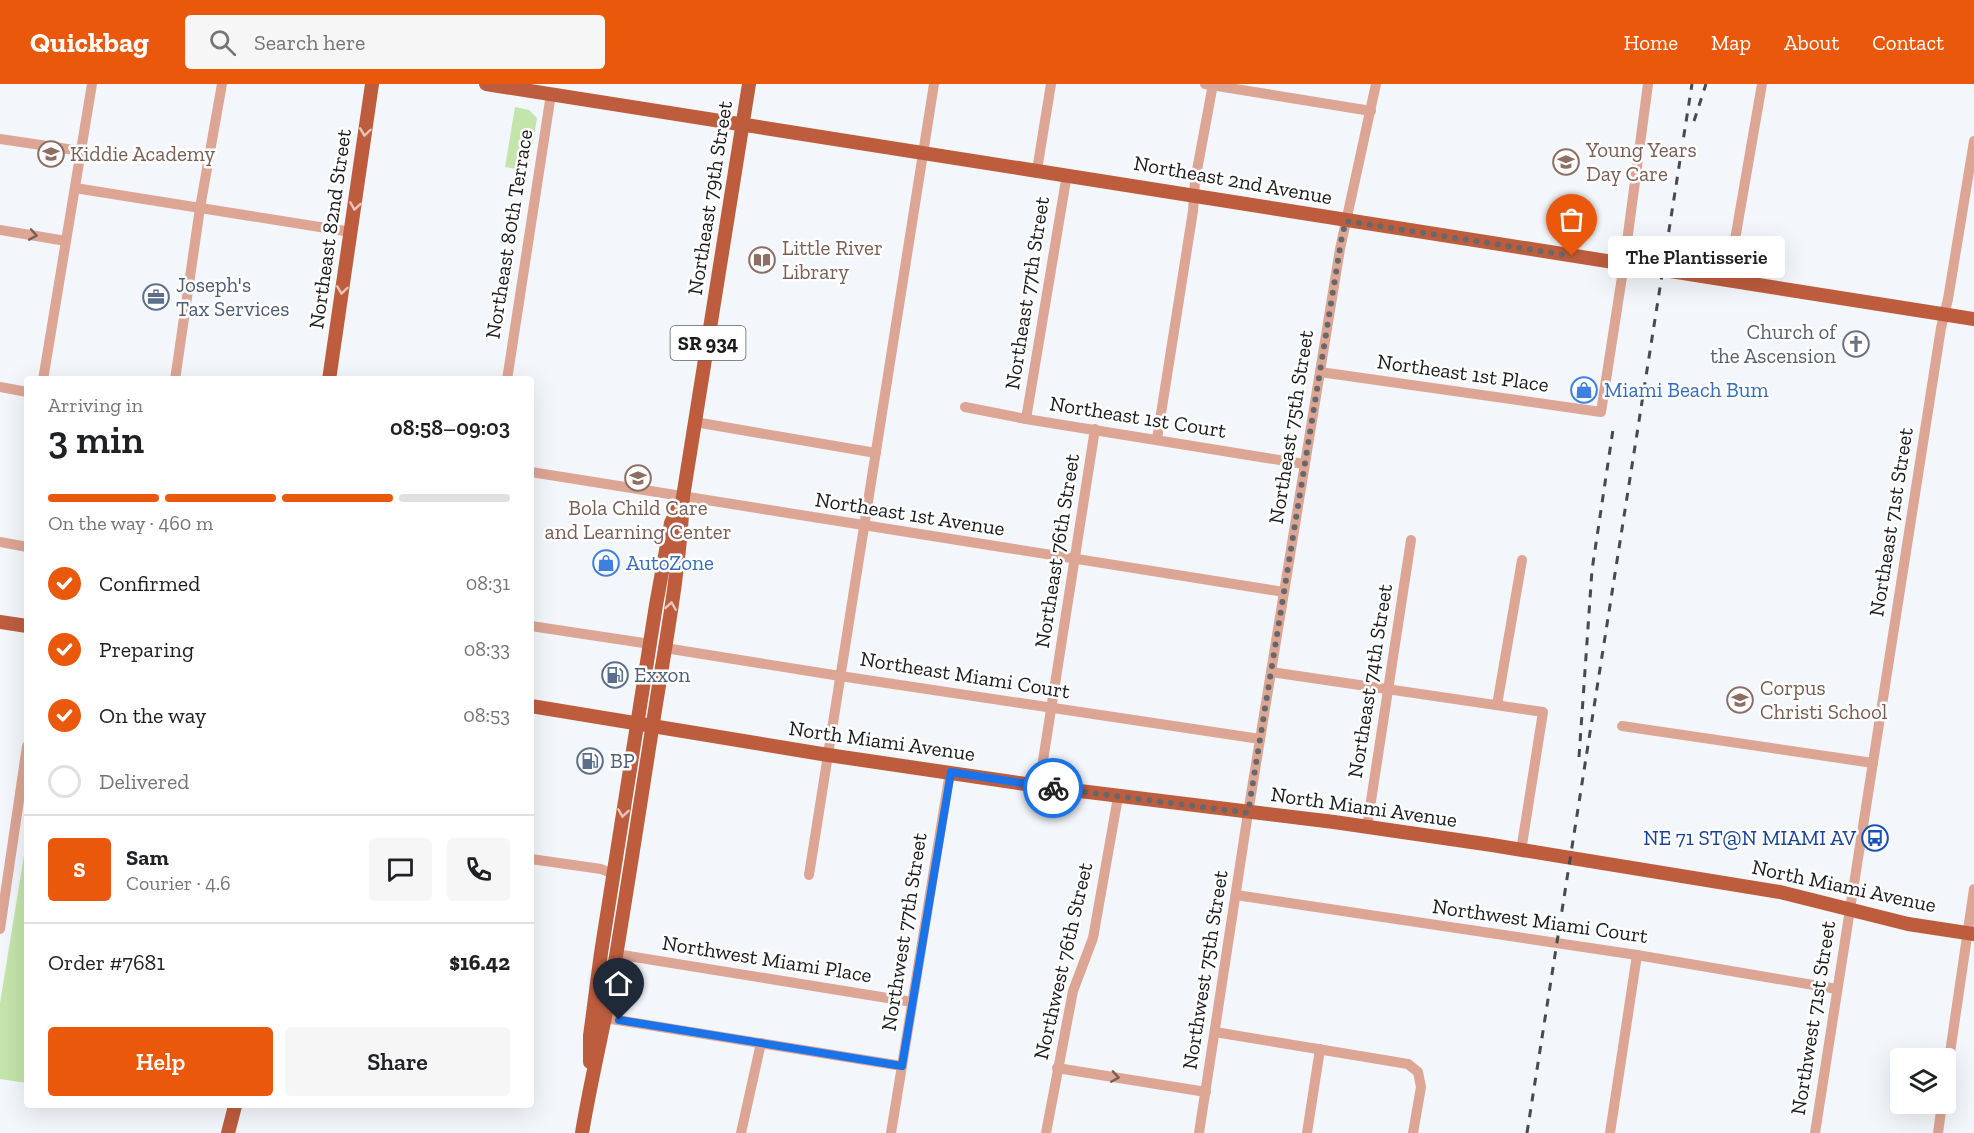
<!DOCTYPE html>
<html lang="en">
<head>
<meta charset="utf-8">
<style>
  :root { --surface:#fff; --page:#f6f6f6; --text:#202124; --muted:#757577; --line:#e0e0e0; --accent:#ea580c }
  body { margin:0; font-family:"Zilla Slab",serif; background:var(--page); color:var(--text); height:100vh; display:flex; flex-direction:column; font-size:22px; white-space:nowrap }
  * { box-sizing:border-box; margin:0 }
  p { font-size:20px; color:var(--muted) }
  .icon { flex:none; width:33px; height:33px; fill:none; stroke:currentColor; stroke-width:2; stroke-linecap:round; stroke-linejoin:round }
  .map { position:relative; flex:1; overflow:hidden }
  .drawer { position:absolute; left:24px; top:292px; width:510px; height:732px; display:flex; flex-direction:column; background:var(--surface); border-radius:6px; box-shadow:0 6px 24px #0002 }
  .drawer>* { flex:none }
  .controls { position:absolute; left:1890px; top:964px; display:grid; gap:12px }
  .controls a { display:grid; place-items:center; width:66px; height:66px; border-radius:6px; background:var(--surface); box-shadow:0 6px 24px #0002; font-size:30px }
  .pin { position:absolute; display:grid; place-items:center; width:51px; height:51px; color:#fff; margin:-62px -26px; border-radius:50% 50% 50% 0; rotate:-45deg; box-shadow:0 0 6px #0007 }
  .pin .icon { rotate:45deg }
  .courier { position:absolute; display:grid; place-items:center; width:60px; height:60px; margin:-30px; border:4px solid #1a73e8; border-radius:50%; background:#fff; color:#222; box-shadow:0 2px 8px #0007 }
  .bubble { position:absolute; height:42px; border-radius:6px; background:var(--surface); box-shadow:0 6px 24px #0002; font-size:20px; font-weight:600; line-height:42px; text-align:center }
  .overview em { font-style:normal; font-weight:600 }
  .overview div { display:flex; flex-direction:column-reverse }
  .overview { display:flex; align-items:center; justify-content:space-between; height:102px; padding:0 24px }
  h1 { font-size:39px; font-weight:600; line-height:45px }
  .bar { display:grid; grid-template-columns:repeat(4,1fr); gap:9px 6px; align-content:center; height:72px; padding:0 24px }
  .bar i { height:8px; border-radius:4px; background:var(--line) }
  .bar .selected { background:var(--accent) }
  .bar p { grid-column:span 4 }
  .line { display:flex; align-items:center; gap:15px; padding:0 24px; border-top:2px solid var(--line) }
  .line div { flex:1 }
  .round { display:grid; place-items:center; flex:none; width:63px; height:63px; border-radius:6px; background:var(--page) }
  ol { padding:0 24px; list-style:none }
  li { display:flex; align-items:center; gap:18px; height:66px }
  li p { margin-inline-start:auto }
  li .icon { padding:6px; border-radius:50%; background:var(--accent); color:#fff; stroke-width:4 }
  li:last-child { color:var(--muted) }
  li i { width:33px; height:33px; border:3px solid var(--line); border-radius:50% }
  .action { display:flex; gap:12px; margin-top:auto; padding:12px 24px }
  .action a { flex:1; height:69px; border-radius:6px; background:var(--accent); color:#fff; font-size:24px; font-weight:600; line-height:69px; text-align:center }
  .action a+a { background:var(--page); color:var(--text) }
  header { display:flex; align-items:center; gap:36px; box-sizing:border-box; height:84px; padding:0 30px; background:var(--accent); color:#fff }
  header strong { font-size:28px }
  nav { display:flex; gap:33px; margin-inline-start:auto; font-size:21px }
  .search { width:420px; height:54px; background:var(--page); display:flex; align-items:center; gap:15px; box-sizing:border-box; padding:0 21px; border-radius:6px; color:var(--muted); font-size:22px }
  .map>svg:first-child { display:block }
  .green { fill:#c3e4ab }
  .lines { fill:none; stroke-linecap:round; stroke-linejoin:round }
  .minor { stroke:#dca594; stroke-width:10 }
  .major { stroke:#bd5d3e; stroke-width:14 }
  .rail { stroke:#484a4b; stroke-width:3; stroke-dasharray:8 8; stroke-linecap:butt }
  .oneway { stroke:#e8c6bb }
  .oneway2 { stroke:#7c6058 }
  .done { stroke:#67686a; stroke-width:6; stroke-dasharray:0 10.8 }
  .route { stroke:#1a73e8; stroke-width:8 }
  .labels { text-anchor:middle; stroke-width:5; stroke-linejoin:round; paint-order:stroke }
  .shield { fill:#fff; stroke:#5f6061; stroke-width:1.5 }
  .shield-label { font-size:20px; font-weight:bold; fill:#1b1c1d }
  .education-label { font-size:21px; fill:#785e54; stroke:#fff; text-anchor:start }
  .street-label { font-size:21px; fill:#1b1c1d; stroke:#fff }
  .service-label { font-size:21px; fill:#4e5e75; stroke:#fff; text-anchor:start }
  .worship-label { font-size:21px; fill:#5b616d; stroke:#fff; text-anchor:end }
  .shop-label { font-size:21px; fill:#366cbe; stroke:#fff; text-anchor:start }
  .transit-label { font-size:21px; fill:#164399; stroke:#fff; text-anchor:end }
</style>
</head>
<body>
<header>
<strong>Quickbag</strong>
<div class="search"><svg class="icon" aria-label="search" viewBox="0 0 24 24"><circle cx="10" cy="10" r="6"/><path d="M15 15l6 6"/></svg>Search here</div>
<nav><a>Home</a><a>Map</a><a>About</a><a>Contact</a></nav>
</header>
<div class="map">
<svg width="1974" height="1049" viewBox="0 0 1974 1049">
  <rect width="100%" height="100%" fill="#f3f6fa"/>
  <g class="green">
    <path d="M515,23L529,26L537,34L528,87L505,83Z"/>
    <path d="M27,753V999L0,995V919Z"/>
  </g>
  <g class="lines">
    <g class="minor">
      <path d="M1205,0L1371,27"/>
      <path d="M0,55L81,67"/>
      <path d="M1037,86L1051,0"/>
      <path d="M75,104L351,148"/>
      <path d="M0,146L66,157"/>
      <path d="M1728,196L1762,0"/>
      <path d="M1320,288L1601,328L1624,180L1648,0"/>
      <path d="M43,296L92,0"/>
      <path d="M175,296L200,124L222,0"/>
      <path d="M507,296L551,10"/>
      <path d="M0,303L27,308"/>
      <path d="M965,323L1026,335L1304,380"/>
      <path d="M1026,335L1067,90"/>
      <path d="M695,338L876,369"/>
      <path d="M1157,355L1193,127L1195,97L1213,0"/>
      <path d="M531,388L1284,508"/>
      <path d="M0,458L27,463"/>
      <path d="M531,542L650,560"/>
      <path d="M665,564L840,592L1260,655"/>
      <path d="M1271,588L1543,628L1521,767"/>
      <path d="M1497,621L1522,476"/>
      <path d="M1622,642L1873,679"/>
      <path d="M1039,702L1095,345"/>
      <path d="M1367,743L1411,456"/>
      <path d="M531,775L601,785L613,790"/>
      <path d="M809,791L934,0"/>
      <path d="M1236,811L1637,871L1837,905"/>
      <path d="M0,845L27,662"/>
      <path d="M616,870L912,918"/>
      <path d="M605,934L902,982"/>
      <path d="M1215,948L1408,980L1418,988L1421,1003L1413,1049"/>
      <path d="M1057,984L1206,1008"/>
      <path d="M1946,996L1974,805"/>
      <path d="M741,1049L761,959"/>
      <path d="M891,1049L950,688"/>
      <path d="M1046,1049L1073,907L1093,854L1118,713"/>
      <path d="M1199,1049L1248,729L1340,165L1376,0"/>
      <path d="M1307,1049L1320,965"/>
      <path d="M1610,1049L1637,871"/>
      <path d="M1815,1049L1941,244L1948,215L1974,57"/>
      <path d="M1938,1049L1942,1020"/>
    </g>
    <g class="major">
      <path d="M486,0L1974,235"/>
      <path d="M329,296L372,0"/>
      <path d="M0,538L27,542"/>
      <path d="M531,622L828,671L1039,702L1334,738L1492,761L1780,808L1908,840L1974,850"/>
      <path d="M590,978V952L601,869L656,521L671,439L680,420"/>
      <path d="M228,1049L235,1022"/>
      <path d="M582,1049C590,1000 602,951 611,902C627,808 641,714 656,620C667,551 680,482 683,413L749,0"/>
    </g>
    <g class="rail">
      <path d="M1694,37L1706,0"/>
      <path d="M1579,673L1592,486L1614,339"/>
      <path d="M1527,1049L1692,0"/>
    </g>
  </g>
  <defs><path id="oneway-chevron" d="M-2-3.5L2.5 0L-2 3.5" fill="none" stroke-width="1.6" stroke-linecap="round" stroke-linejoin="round" transform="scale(1.5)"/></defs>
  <g class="oneway">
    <use href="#oneway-chevron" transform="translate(365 48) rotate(98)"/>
    <use href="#oneway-chevron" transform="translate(355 122) rotate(99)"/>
    <use href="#oneway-chevron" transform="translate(342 206) rotate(98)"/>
    <use href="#oneway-chevron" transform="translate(671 522) rotate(-81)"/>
    <use href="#oneway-chevron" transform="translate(623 729) rotate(99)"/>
  </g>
  <g class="oneway2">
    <use href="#oneway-chevron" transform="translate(33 151) rotate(10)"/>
    <use href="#oneway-chevron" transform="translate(1115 993) rotate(9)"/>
  </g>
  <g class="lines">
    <path class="done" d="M1053,704L1248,729L1342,152L1346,137L1572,172"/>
    <path class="route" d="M619,936L902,982L951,688L1053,704"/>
  </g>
  <defs>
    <g id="school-ring" transform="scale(1.35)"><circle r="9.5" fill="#fff" stroke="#8d6e63" stroke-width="1.5"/><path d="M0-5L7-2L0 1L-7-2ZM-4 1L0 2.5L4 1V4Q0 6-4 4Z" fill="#8d6e63"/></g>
    <g id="library-ring" transform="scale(1.35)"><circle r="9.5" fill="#fff" stroke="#8d6e63" stroke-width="1.5"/><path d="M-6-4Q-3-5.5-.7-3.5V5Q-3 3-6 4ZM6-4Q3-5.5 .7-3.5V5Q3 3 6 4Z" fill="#8d6e63"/></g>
    <g id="office-ring" transform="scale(1.35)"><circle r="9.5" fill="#fff" stroke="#5c6f8a" stroke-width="1.5"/><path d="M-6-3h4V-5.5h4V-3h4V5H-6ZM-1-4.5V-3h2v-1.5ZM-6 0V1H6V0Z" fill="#5c6f8a"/></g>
    <g id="church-ring" transform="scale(1.35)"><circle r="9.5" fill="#fff" stroke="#6b7280" stroke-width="1.5"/><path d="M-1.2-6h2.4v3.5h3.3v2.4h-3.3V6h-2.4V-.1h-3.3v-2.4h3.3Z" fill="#6b7280"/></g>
    <g id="shop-ring" transform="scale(1.35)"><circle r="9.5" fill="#fff" stroke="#3f7fe0" stroke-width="1.5"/><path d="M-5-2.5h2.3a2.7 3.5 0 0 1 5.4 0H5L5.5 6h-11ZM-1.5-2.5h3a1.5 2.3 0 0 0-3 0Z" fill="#3f7fe0"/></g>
    <g id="fuel-ring" transform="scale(1.35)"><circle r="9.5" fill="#fff" stroke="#5c6f8a" stroke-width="1.5"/><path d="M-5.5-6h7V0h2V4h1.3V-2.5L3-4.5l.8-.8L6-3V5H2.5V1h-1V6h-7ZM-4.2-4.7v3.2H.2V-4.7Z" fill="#5c6f8a"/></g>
    <g id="bus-ring" transform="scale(1.35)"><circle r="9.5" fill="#fff" stroke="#1a4fb4" stroke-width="1.5"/><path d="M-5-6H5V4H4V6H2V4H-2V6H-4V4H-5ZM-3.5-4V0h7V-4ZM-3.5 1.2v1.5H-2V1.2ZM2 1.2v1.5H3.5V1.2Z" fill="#1a4fb4"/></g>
  </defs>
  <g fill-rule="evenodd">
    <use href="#school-ring" x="51" y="70"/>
    <use href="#school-ring" x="1566" y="78"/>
    <use href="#library-ring" x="762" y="176"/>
    <use href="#office-ring" x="156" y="213"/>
    <use href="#church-ring" x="1856" y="260"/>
    <use href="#shop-ring" x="1584" y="306"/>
    <use href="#school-ring" x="638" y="394"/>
    <use href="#shop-ring" x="606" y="479"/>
    <use href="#fuel-ring" x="615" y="591"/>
    <use href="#school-ring" x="1740" y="616"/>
    <use href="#fuel-ring" x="590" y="677"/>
    <use href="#bus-ring" x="1875" y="754"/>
  </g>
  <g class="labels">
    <rect class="shield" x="670.5" y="242" width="75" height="34" rx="4.5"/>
    <g class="shield-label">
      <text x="708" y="266">SR 934</text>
    </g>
    <g class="education-label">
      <text x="1586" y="73">Young Years<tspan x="1586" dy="24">Day Care</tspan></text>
      <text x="70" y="77">Kiddie Academy</text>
      <text x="782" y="171">Little River<tspan x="782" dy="24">Library</tspan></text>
      <text x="638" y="431" text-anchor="middle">Bola Child Care<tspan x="638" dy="24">and Learning Center</tspan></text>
      <text x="1760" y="611">Corpus<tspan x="1760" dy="24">Christi School</tspan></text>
    </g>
    <g class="street-label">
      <text transform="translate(1233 96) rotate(10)" y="7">Northeast 2nd Avenue</text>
      <text transform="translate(710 114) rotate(-81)" y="7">Northeast 79th Street</text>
      <text transform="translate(330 145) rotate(-82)" y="7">Northeast 82nd Street</text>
      <text transform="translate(509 150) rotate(-81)" y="7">Northeast 80th Terrace</text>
      <text transform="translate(1027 209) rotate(-81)" y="7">Northeast 77th Street</text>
      <text transform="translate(1463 289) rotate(8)" y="7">Northeast 1st Place</text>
      <text transform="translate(1138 333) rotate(9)" y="7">Northeast 1st Court</text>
      <text transform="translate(1291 343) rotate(-81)" y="7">Northeast 75th Street</text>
      <text transform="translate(910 430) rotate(9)" y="7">Northeast 1st Avenue</text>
      <text transform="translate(1891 438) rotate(-81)" y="7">Northeast 71st Street</text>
      <text transform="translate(1057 467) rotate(-81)" y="7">Northeast 76th Street</text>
      <text transform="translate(965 591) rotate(9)" y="7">Northeast Miami Court</text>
      <text transform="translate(1370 597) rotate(-81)" y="7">Northeast 74th Street</text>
      <text transform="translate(882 657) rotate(8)" y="7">North Miami Avenue</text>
      <text transform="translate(1364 723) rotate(8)" y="7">North Miami Avenue</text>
      <text transform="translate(1844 802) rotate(12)" y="7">North Miami Avenue</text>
      <text transform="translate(1540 837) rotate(8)" y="7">Northwest Miami Court</text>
      <text transform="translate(904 848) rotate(-81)" y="7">Northwest 77th Street</text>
      <text transform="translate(767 875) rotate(9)" y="7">Northwest Miami Place</text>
      <text transform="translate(1063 877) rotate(-77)" y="7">Northwest 76th Street</text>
      <text transform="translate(1205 886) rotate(-81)" y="7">Northwest 75th Street</text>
      <text transform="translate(1813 934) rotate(-81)" y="7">Northwest 71st Street</text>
    </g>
    <g class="service-label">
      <text x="176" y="208">Joseph's<tspan x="176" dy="24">Tax Services</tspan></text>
      <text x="634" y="598">Exxon</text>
      <text x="610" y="684">BP</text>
    </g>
    <g class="worship-label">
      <text x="1836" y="255">Church of<tspan x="1836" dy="24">the Ascension</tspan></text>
    </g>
    <g class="shop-label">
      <text x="1604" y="313">Miami Beach Bum</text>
      <text x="626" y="486">AutoZone</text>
    </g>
    <g class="transit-label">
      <text x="1856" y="761">NE 71 ST@N MIAMI AV</text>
    </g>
  </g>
</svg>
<div class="controls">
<a><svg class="icon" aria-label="layers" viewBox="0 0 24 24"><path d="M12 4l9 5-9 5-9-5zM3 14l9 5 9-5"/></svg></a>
</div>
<div class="pin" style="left:1572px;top:172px;background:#ea580c"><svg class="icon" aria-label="bag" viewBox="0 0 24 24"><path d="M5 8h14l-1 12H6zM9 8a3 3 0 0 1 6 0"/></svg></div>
<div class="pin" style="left:619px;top:936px;background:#1f2937"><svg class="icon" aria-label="home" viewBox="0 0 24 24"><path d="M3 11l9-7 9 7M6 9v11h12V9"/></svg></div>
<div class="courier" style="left:1053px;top:704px"><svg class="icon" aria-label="bike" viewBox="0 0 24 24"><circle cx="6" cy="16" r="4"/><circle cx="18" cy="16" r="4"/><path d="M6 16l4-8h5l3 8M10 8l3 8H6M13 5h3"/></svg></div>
<div class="bubble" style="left:1608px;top:152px;width:177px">The Plantisserie</div>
<section class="drawer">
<div class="overview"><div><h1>3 min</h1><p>Arriving in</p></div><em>08:58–09:03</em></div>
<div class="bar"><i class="selected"></i><i class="selected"></i><i class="selected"></i><i></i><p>On the way · 460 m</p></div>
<ol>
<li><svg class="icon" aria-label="check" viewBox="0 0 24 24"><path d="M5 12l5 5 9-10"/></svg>Confirmed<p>08:31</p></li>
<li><svg class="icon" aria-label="check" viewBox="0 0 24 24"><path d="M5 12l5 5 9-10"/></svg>Preparing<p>08:33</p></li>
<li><svg class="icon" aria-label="check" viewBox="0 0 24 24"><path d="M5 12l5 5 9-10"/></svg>On the way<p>08:53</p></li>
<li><i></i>Delivered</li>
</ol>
<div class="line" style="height:108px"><b class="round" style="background:var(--accent);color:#fff">S</b><div><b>Sam</b><p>Courier · 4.6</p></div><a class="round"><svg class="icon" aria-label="chat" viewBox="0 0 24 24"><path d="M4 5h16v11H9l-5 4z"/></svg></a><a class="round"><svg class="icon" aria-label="phone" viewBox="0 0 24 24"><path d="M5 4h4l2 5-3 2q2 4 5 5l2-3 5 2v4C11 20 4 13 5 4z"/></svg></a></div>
<div class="line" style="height:78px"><div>Order #7681</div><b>$16.42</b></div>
<div class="action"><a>Help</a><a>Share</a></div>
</section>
</div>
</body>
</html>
